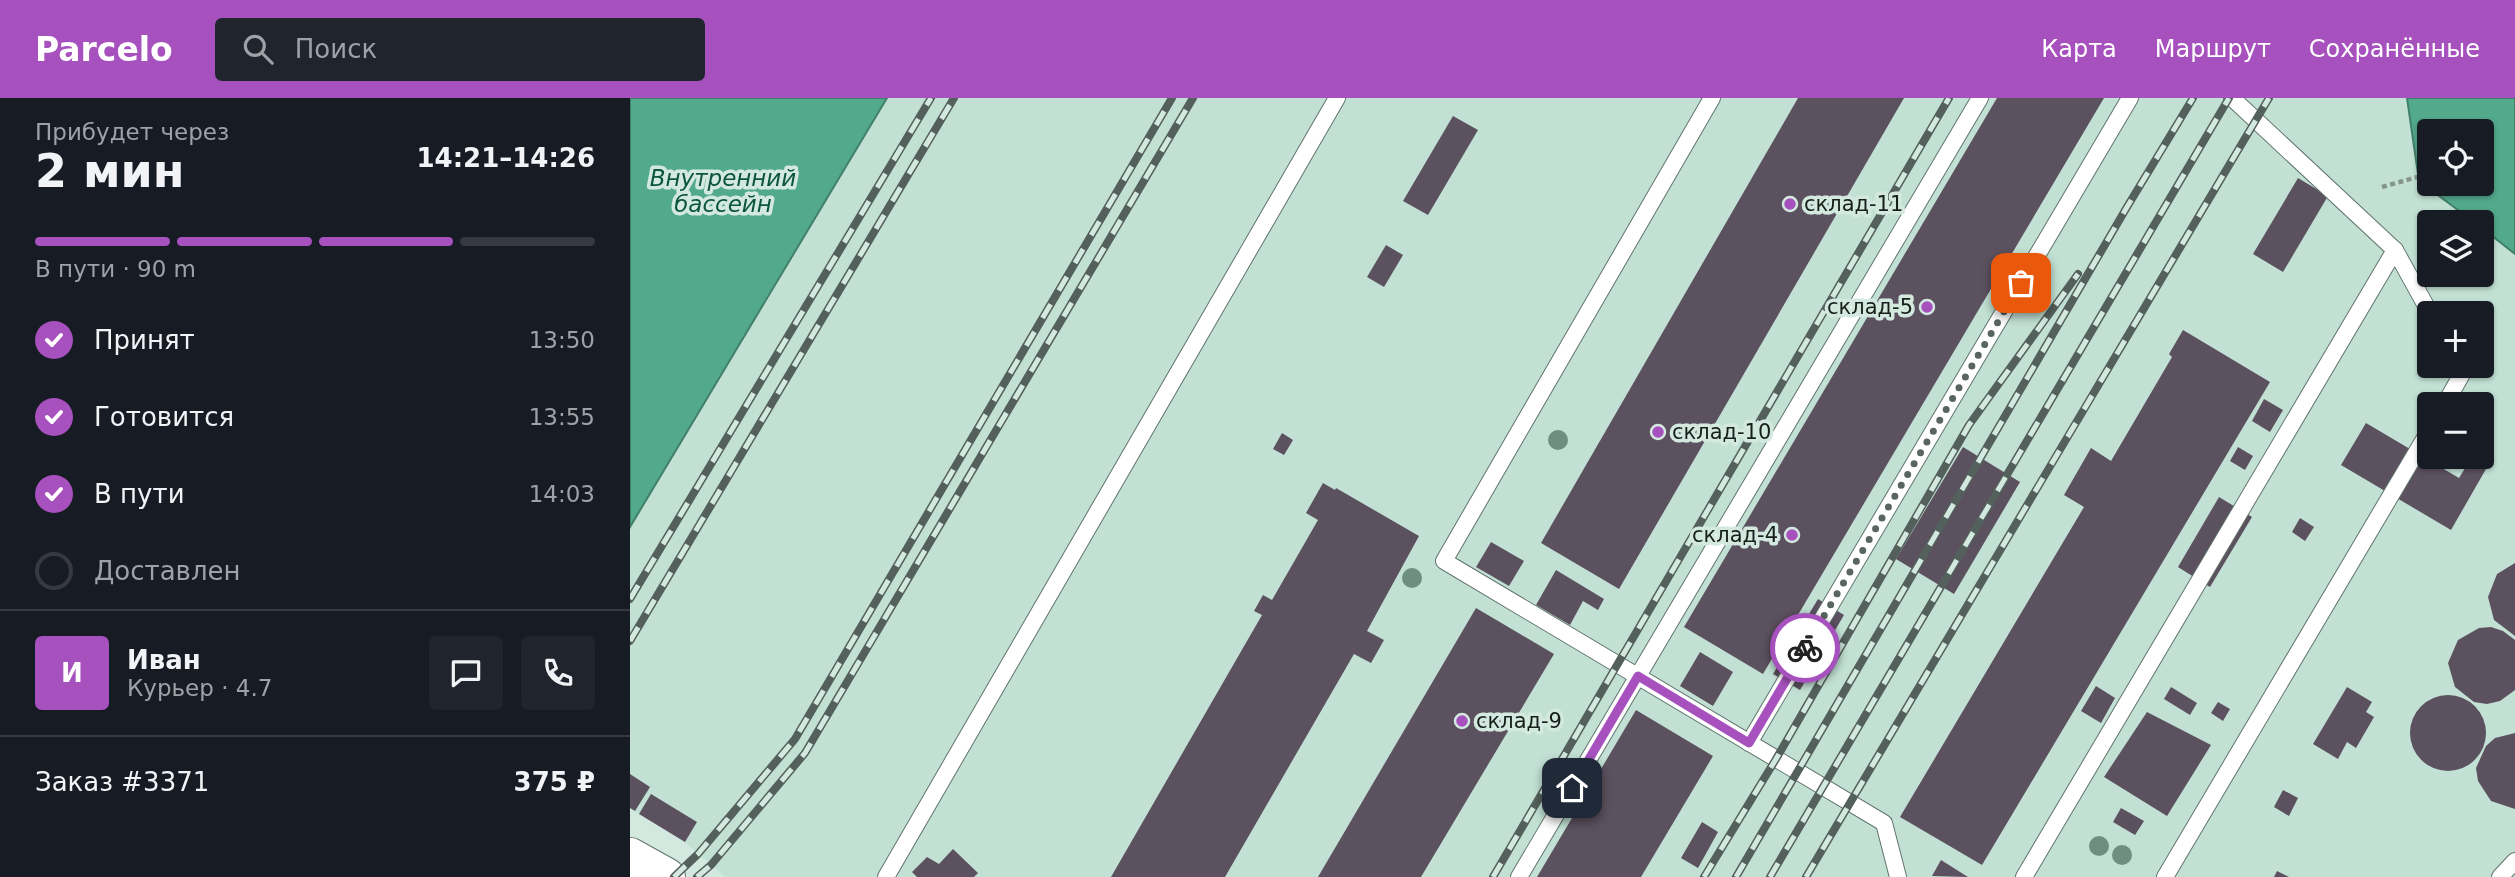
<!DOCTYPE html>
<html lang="ru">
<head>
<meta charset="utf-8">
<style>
  :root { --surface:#171b24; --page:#20242c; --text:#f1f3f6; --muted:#9ea1a6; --line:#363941; --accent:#a751be }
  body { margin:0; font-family:"DejaVu Sans",sans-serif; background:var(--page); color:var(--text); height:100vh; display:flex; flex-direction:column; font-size:26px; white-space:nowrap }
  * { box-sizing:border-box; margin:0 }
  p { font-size:23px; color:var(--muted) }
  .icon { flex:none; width:38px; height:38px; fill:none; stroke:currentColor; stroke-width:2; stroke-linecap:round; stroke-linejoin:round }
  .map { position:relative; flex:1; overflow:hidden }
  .panel { display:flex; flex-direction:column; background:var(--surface); width:630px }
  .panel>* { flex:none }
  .controls { position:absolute; left:1787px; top:21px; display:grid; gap:14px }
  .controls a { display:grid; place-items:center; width:77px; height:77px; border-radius:7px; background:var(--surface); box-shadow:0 2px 5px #0004; font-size:35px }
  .pin { position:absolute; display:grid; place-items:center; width:60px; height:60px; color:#fff; margin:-30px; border-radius:14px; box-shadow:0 4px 10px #0006 }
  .courier { position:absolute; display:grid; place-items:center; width:70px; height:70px; margin:-35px; border:5px solid #a751be; border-radius:50%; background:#fff; color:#222; box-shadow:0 2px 9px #0007 }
  .overview em { font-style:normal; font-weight:800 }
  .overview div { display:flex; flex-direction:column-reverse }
  .overview { display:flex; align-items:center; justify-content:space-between; height:119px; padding:0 35px }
  h1 { font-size:46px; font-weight:800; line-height:52px }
  .bar { display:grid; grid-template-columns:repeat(4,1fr); gap:10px 7px; align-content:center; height:84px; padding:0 35px }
  .bar i { height:9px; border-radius:5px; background:var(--line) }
  .bar .on { background:var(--accent) }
  .bar p { grid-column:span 4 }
  .line { display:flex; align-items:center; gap:18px; padding:0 35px; border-top:2px solid var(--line) }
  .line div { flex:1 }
  .round { display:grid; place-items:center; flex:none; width:74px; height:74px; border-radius:7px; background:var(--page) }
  ol { padding:0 35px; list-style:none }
  li { display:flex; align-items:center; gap:21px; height:77px }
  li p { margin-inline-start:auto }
  li .icon { padding:7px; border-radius:50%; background:var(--accent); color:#fff; stroke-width:4 }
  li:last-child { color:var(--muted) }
  li i { width:38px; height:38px; border:4px solid var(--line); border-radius:50% }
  header { display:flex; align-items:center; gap:42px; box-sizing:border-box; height:98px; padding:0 35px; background:var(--accent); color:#fff }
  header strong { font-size:33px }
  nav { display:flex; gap:38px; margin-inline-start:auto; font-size:24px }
  .search { width:490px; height:63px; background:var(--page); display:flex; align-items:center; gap:18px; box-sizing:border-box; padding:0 24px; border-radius:7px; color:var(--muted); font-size:26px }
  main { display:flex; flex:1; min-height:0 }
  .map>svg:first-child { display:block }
  .built { fill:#c2e1d4; fill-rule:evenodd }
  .water { fill:#53a98c; stroke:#41806a; stroke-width:2; fill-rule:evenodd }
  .building { fill:#5c515f }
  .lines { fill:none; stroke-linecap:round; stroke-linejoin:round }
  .service-casing { stroke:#60746c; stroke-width:18 }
  .tertiary-casing { stroke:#60746c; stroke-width:40 }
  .path { stroke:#85958e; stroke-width:4.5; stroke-dasharray:5 3.5; stroke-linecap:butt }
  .service { stroke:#fff; stroke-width:16 }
  .tertiary { stroke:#fff; stroke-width:38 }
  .rail-casing { stroke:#54605b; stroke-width:8 }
  .rail { stroke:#d3e9e0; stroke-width:5; stroke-dasharray:16; stroke-linecap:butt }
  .tree { fill:#6e8e82 }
  .done { stroke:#596660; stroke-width:7; stroke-dasharray:0 12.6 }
  .route { stroke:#a751be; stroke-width:9 }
  .poi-dot { fill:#a751be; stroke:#d3e9e0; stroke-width:2.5 }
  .labels { text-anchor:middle; stroke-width:7; stroke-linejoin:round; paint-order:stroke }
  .poi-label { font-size:21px; fill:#171f1b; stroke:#d3e9e0; text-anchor:start }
  .water-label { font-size:23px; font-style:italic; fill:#0b543f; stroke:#d3e9e0 }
</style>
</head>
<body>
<header>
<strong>Parcelo</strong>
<div class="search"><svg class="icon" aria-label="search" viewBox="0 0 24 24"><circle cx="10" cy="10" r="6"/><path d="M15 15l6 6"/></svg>Поиск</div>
<nav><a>Карта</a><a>Маршрут</a><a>Сохранённые</a></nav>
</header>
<main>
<section class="panel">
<div class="overview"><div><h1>2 мин</h1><p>Прибудет через</p></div><em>14:21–14:26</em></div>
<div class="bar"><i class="on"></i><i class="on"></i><i class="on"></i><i></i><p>В пути · 90 m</p></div>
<ol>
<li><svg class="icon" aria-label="check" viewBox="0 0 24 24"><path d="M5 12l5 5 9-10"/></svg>Принят<p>13:50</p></li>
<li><svg class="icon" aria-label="check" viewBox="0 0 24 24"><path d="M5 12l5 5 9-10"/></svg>Готовится<p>13:55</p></li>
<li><svg class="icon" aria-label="check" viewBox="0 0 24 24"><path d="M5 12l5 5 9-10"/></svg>В пути<p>14:03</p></li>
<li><i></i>Доставлен</li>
</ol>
<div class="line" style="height:126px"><b class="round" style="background:var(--accent);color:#fff">И</b><div><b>Иван</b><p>Курьер · 4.7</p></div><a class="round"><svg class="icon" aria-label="chat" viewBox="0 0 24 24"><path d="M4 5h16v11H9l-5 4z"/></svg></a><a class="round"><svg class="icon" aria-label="phone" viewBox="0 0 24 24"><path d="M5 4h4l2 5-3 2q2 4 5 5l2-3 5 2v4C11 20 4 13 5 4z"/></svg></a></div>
<div class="line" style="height:91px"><div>Заказ #3371</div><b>375 ₽</b></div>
</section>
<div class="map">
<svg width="1885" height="779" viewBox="0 0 1885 779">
  <rect width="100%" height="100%" fill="#d3e9e0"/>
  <path class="built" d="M257,0H1777L1789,83L1844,124H1799V177H1852V130L1885,156V779H95L55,744L0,710V429ZM1799,215H1852V268H1799ZM1799,306H1852V359H1799Z"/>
  <g class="water">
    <path d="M0,0H257L0,429Z"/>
    <path d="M1777,0H1885V156L1852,130V124H1844L1789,83ZM1852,33V86H1799V33Z"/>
  </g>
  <g class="building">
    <path d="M1168,0H1274L989,491L911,445Z"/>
    <path d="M1367,0H1474L1133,576L1054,529Z"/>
    <path d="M823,18L848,32L798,117L773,103Z"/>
    <path d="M1668,80L1698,98L1653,174L1623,156Z"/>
    <path d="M756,147L773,157L754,189L737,179Z"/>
    <path d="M1553,232L1640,284L1352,767L1270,719L1454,409L1434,397L1461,350L1481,363L1542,259L1539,256Z"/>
    <path d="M1634,301L1653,312L1640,334L1622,323Z"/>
    <path d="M1736,325L1829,380L1840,362L1856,371L1821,432L1711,367Z"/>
    <path d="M652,335L663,342L654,357L643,351Z"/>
    <path d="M1333,349L1390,384L1324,496L1266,461Z"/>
    <path d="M1608,349L1623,358L1615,372L1600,363Z"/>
    <path d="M693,385L705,392L706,390L789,438L737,533L754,542L741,565L724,556L595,779H481L632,517L624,513L633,497L642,502L688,422L676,415Z"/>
    <path d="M1589,399L1622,419L1580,489L1548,469Z"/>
    <path d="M1670,420L1684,429L1675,443L1662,434Z"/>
    <path d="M861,444L894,463L879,488L846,469Z"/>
    <path d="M1885,465V538L1864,522L1858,499L1867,476Z"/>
    <path d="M926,472L974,501L968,512L953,503L940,527L906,507Z"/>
    <path d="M1188,501L1214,517L1170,592L1143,576Z"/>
    <path d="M846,510L924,556L791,779H688Z"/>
    <path d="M1861,529L1873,533L1885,542V592L1870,603L1857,606L1844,604L1825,589L1818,565L1828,542L1849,530Z"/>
    <path d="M1070,554L1103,574L1083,608L1050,588Z"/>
    <path d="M1466,588L1485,600L1471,625L1451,613Z"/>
    <path d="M1541,589L1567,605L1560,617L1534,601Z"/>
    <path d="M1717,589L1742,604L1736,614L1744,619L1726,650L1717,644L1708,661L1683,646Z"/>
    <circle cx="1818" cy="635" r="38"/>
    <path d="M1588,604L1600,611L1593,623L1581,615Z"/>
    <path d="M1006,612L1083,658L1011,779H907Z"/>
    <path d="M1517,614L1581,647L1537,718L1474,679Z"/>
    <path d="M1885,635V711L1861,703L1848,683L1846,670L1856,648L1865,640Z"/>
    <path d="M0,676L20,689L5,713L0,710Z"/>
    <path d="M1653,692L1668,700L1659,718L1644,709Z"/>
    <path d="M21,696L67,724L55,744L9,716Z"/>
    <path d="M1491,710L1514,723L1505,737L1483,724Z"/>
    <path d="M1072,724L1088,734L1068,770L1051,760Z"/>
    <path d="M323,751L348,775L344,779H287L282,774L297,759L309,766Z"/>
    <path d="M1311,762L1338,779L1302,778Z"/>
    <path d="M1647,773L1659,779H1644Z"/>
  </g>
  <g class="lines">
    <g class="service-casing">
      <g id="service">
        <path d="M1082,0L814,463L1254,725L1268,779"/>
        <path d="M1602,0L1765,152L1800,215"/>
        <path d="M1815,306L1833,274L1830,268"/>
        <path d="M1119,645L1500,0"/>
        <path d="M256,779L707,0"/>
        <path d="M889,779L1350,0"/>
        <path d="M1394,779L1765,152"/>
        <path d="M1535,779L1799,333"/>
        <path d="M1870,779L1885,763"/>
      </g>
    </g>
    <g class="tertiary-casing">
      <path id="tertiary" d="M0,759L36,779"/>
    </g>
    <path class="path" d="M1752,89L1798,76"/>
    <use href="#service" class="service"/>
    <use href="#tertiary" class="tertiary"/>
    <g class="rail-casing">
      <g id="rail">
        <path d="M0,501L301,0"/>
        <path d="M0,543L324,0"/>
        <path d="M44,779L68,756L165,641L542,0"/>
        <path d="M67,779L81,767L175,655L563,0"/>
        <path d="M863,779L1319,0"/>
        <path d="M1074,779L1146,661L1339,327L1448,176"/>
        <path d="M1106,779L1497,109L1563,0"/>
        <path d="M1140,779L1599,0"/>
        <path d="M1176,779L1639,0"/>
      </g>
    </g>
    <use href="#rail" class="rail"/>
  </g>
  <g class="tree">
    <circle cx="928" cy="342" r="10"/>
    <circle cx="782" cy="480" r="10"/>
    <circle cx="1469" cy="748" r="10"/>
    <circle cx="1492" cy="757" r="10"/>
  </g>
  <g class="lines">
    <path class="done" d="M1175,550L1391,185"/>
    <path class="route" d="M942,690L1008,578L1119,645L1175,550"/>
  </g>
  <g class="poi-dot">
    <circle cx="1160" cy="106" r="7"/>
    <circle cx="1297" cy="209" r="7"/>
    <circle cx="1028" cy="334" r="7"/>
    <circle cx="1162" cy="437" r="7"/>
    <circle cx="832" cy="623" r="7"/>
  </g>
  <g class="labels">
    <g class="poi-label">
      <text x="1174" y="113">склад-11</text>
      <text x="1283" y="216" text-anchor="end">склад-5</text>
      <text x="1042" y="341">склад-10</text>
      <text x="1148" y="444" text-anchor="end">склад-4</text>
      <text x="846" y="630">склад-9</text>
    </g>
    <g class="water-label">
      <text x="93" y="88">Внутренний<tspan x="93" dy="26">бассейн</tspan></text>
    </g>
  </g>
</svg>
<div class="controls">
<a><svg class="icon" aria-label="locate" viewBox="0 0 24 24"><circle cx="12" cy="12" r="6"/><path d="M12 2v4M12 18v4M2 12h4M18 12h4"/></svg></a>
<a><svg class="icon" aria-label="layers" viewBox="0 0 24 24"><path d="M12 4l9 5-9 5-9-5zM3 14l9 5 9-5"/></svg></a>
<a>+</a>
<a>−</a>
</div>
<div class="pin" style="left:1391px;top:185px;background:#ea580c"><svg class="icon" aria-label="bag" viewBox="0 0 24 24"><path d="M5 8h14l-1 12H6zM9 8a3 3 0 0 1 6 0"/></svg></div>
<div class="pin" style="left:942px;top:690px;background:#1f2937"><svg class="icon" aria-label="home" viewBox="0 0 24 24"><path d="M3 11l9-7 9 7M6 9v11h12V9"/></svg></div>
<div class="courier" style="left:1175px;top:550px"><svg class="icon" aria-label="bike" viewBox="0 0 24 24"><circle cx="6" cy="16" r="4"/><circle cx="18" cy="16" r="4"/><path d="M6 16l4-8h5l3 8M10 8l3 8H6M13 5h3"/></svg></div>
</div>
</main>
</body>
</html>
